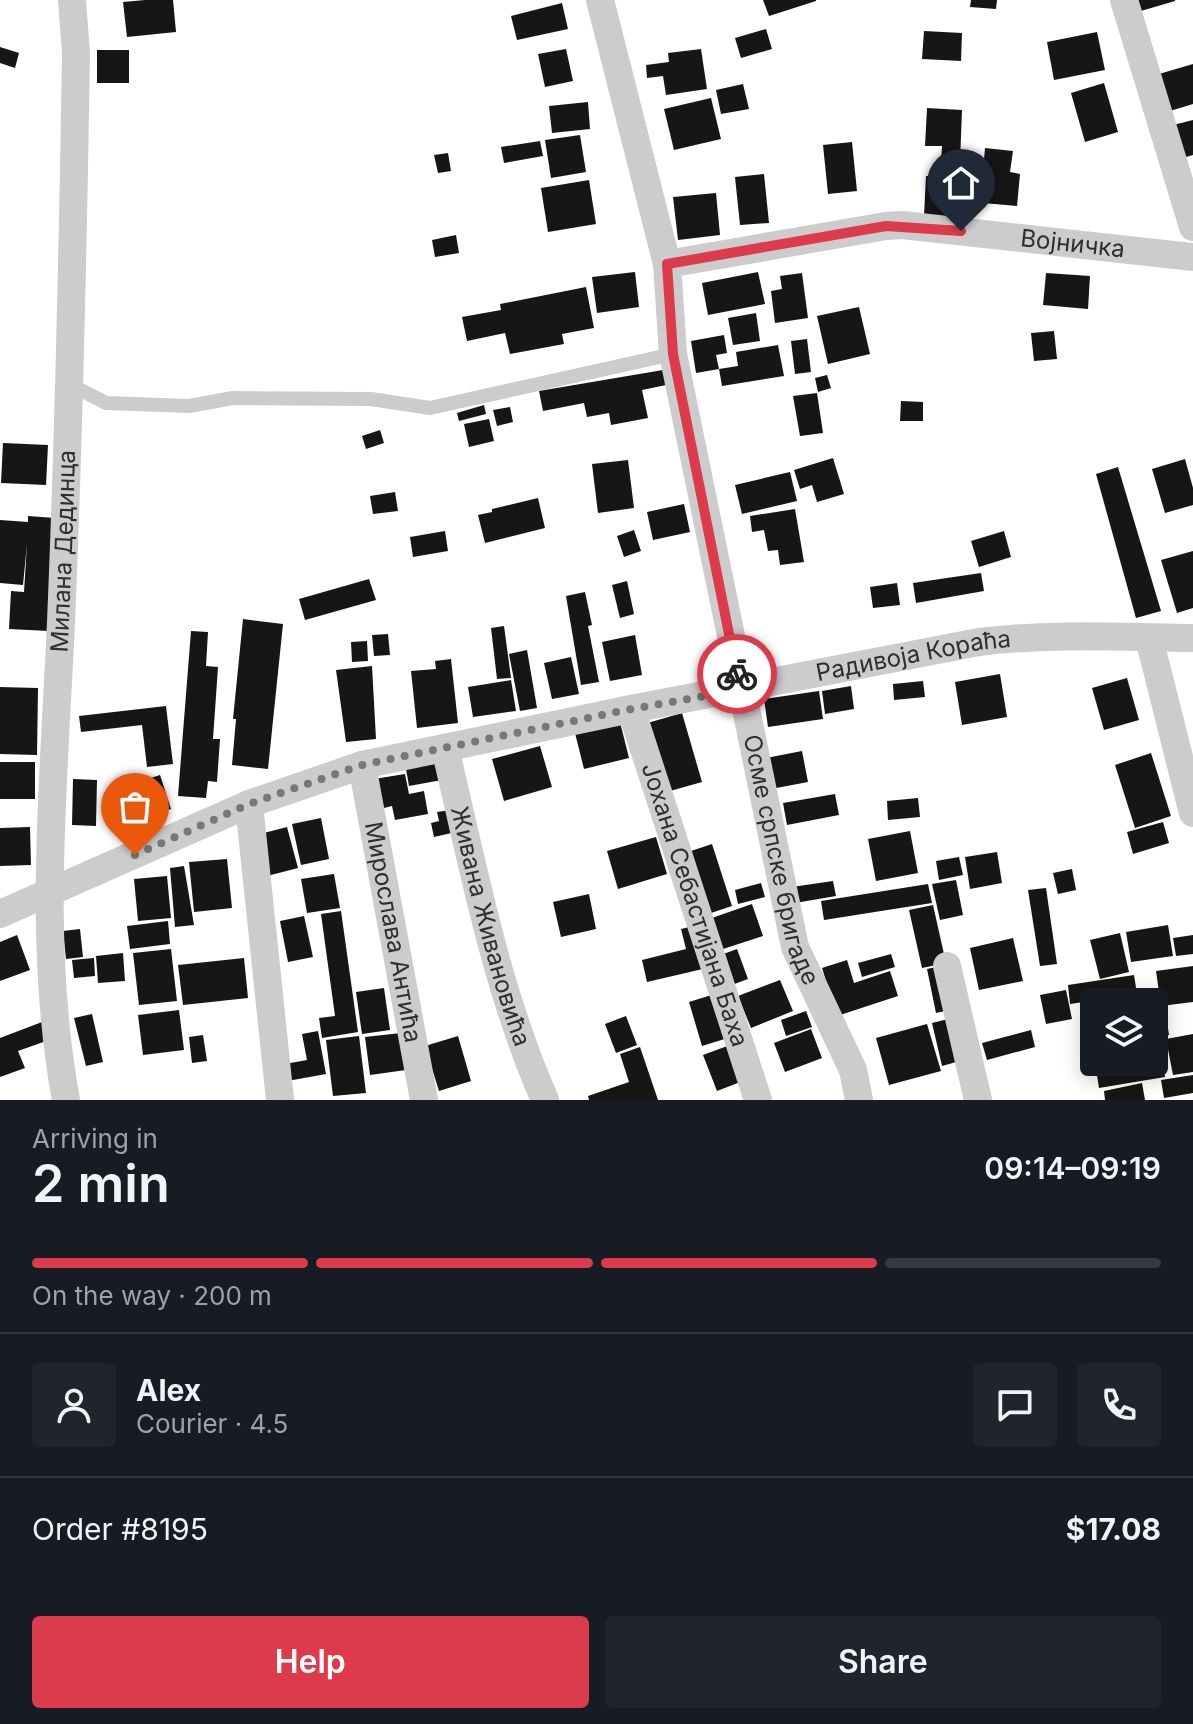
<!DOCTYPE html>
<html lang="en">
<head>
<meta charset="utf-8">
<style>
  :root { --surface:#171b24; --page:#20242c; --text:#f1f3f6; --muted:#9ea1a6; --line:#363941; --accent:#dc3b4b }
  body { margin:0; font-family:Inter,sans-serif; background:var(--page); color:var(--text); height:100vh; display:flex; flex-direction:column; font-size:30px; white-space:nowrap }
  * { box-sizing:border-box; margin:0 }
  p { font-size:26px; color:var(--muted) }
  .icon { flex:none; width:44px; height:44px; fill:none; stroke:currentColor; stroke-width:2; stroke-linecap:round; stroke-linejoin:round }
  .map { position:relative; height:1100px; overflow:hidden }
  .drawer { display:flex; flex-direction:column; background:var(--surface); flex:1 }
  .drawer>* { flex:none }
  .controls { position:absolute; left:1080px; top:988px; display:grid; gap:16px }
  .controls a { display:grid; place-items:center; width:88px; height:88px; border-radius:8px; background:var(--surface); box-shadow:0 4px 20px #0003; font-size:40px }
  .pin { position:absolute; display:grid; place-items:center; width:68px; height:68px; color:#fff; margin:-82px -34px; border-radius:50% 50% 50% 0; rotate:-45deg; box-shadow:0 0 8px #0007 }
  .pin .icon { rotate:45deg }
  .courier { position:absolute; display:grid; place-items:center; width:80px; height:80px; margin:-40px; border:6px solid #dc3b4b; border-radius:50%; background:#fff; color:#222; box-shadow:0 2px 10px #0007 }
  .headline em { font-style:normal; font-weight:600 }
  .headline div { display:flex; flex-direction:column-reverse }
  .headline { display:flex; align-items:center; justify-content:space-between; height:136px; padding:0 32px }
  h1 { font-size:52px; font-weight:600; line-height:60px }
  .bar { display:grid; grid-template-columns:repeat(4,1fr); gap:12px 8px; align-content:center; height:96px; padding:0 32px }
  .bar i { height:10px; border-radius:6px; background:var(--line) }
  .bar .on { background:var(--accent) }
  .bar p { grid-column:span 4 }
  .line { display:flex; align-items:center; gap:20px; padding:0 32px; border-top:2px solid var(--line) }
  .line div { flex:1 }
  .round { display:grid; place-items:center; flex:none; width:84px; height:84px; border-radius:8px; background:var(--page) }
  .cta { display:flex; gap:16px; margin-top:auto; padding:16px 32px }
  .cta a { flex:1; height:92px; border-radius:8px; background:var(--accent); color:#fff; font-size:32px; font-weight:600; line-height:92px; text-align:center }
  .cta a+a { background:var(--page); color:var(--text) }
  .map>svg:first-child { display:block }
  .building { fill:#161616 }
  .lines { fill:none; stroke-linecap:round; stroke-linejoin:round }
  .lane { stroke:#ccc; stroke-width:14 }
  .street { stroke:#ccc; stroke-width:28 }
  .done { stroke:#787878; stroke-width:8; stroke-dasharray:0 14.4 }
  .route { stroke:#dc3b4b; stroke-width:10 }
  .labels { text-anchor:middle; stroke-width:8; stroke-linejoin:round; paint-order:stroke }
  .street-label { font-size:24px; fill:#2f2f2f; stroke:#fff }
</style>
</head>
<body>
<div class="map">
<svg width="1193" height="1100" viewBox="0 0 1193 1100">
  <rect width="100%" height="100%" fill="#fff"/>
  <g class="building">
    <path d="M145,0H173L176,32L127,37L123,2Z"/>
    <path d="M763,0H816V1L769,16Z"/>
    <path d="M971,0H997L996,9L970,7Z"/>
    <path d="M1130,0H1175V1L1134,13Z"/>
    <path d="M562,3L568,29L517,40L511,16Z"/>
    <path d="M766,29L772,49L741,58L735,38Z"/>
    <path d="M924,31L962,33L961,61L922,59Z"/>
    <path d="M1097,32L1105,70L1054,80L1047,42Z"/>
    <path d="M0,47L19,53L15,68L0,63Z"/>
    <path d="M566,49L573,81L545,87L538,54Z"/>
    <path d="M701,49L707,89L666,95L663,76L647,78L646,65L669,62L668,53Z"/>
    <rect x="97" y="50" width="32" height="33"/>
    <path d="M1193,64V104L1170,111L1159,74Z"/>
    <path d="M1104,83L1118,132L1085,142L1071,93Z"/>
    <path d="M743,84L749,109L721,114L716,90Z"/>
    <path d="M711,98L721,139L674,150L664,109Z"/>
    <path d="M588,102L590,129L552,133L549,106Z"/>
    <path d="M927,108L962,110L960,163H941L942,146H925Z"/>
    <path d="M1193,120V155L1179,159L1169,126Z"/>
    <path d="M580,135L586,172L551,178L545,140Z"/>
    <path d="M540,141L543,156L504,163L501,147Z"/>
    <path d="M852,142L857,191L828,194L823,145Z"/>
    <path d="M985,148L1013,151L1010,172L1020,174L1017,206L972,202L975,169L983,170Z"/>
    <path d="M448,153L451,171L438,173L434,155Z"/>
    <path d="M764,174L769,223L740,225L735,177Z"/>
    <path d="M926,176L962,177L960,217L924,216Z"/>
    <path d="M589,180L596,224L548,232L541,188Z"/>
    <path d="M716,193L720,235L678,240L673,197Z"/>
    <path d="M456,235L459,253L435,257L432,240Z"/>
    <path d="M635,272L639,307L597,313L592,277Z"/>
    <path d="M758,272L765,304L708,315L702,283Z"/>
    <path d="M802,273L808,318L775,323L771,291L782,289L780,276Z"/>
    <path d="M1046,273L1090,276L1088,309L1043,305Z"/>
    <path d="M586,287L594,328L562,334L564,344L510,354L505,333L467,341L462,317L501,310L500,304Z"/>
    <path d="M859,307L870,354L828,364L817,316Z"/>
    <path d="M756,313L760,341L733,345L728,318Z"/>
    <path d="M1054,331L1057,359L1034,361L1031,333Z"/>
    <path d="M724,335L727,353L716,355L719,369L696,373L691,341Z"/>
    <path d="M807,339L811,372L795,374L791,341Z"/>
    <path d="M778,345L784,376L722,386L719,369L738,366L736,352Z"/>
    <path d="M663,370L666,385L642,390L648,418L611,425L609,413L587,417L584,403L543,411L539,391Z"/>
    <path d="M827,375L831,388L818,392L815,378Z"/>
    <path d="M817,393L823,433L800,436L793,396Z"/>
    <path d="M901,401L923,402V421H900Z"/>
    <path d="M484,405L486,414L459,421L457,413Z"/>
    <path d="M510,407L513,422L497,426L493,410Z"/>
    <path d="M489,419L494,441L469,447L464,424Z"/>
    <path d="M380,430L384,443L366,449L362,436Z"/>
    <path d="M3,443L48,445L46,485L1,483Z"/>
    <path d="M833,458L844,494L817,502L812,485L800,489L794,470Z"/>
    <path d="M1185,459L1193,488V505L1165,513L1152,469Z"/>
    <path d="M628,460L634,508L598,513L592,464Z"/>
    <path d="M1118,467L1161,611L1136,618L1096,474Z"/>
    <path d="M790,472L797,501L742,514L735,485Z"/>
    <path d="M395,492L398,511L373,514L370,496Z"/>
    <path d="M538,498L545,528L485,543L478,515L492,512V509Z"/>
    <path d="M684,504L690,532L653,540L647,512Z"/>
    <path d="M795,509L804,562L780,565L778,550L768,551L764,530L752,532L750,516Z"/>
    <path d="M28,516L55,518L49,631L9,629L11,591L24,592L27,544L23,585L0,583V520L28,522Z"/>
    <path d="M634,530L641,551L624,557L617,536Z"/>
    <path d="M445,531L448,551L413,557L410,537Z"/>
    <path d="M1004,531L1011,557L979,567L971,541Z"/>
    <path d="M1193,551V608L1177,613L1161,560Z"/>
    <path d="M981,573L984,591L916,603L913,583Z"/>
    <path d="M369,579L376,600L305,620L299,599Z"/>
    <path d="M627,581L634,614L620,618L612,585Z"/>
    <path d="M897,583L900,605L873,608L870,587Z"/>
    <path d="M585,592L592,625L588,626L599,682L581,685L566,596Z"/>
    <path d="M243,619L283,624L268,769L232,765L236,719H233Z"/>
    <path d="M504,626L511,678L497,679L491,628Z"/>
    <path d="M191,631L208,632L206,666L218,667L213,739H220L217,782L208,781L206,798L178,796Z"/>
    <path d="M388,634L390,655L374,656L372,635Z"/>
    <path d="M635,635L642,675L610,681L602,642Z"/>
    <path d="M367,641L368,661L352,662L351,642Z"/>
    <path d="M527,650L537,708L520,711L509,654Z"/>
    <path d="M571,657L579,694L552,699L544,663Z"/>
    <path d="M451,659L458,723L417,728L411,671L436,669L435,661Z"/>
    <path d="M372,666L376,739L346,742L336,670Z"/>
    <path d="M1000,674L1007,717L962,725L955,682Z"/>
    <path d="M1127,678L1139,720L1104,730L1092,688Z"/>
    <path d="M511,680L516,711L473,717L468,687Z"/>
    <path d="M923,681L925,697L894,700L893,684Z"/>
    <path d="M851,686L854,709L825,714L822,691Z"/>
    <path d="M0,687L38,688L37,755L0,754Z"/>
    <path d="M819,691L823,719L768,727L764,699Z"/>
    <path d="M166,706L173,764L147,767L142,725L81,732L79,716Z"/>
    <path d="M682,713L702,782L663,793L644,724Z"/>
    <path d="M620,722L629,758L584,769L575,733Z"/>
    <path d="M540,746L552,787L504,801L492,759Z"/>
    <path d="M802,751L808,782L771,789L766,758Z"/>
    <path d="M1151,753L1171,816L1135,828L1115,765Z"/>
    <rect x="0" y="762" width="35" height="37"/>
    <path d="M439,763L442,780L409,786L406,769Z"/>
    <path d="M405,774L409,794L424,791L428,814L395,820L392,806L380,809L374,779Z"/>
    <path d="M160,775L171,809L128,822L117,789Z"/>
    <path d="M73,779L97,780L96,826L72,825Z"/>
    <path d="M835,794L839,815L787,825L783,803Z"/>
    <path d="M918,798L920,817L888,820L887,801Z"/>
    <path d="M451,810L456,832L434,837L431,823L439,821L437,812Z"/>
    <path d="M321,818L329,859L301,865L292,824Z"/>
    <path d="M1163,822L1169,843L1133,854L1127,832Z"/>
    <path d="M30,827L31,865L0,866V828Z"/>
    <path d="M287,827L298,868L267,876L256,835Z"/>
    <path d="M910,831L918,873L876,881L868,839Z"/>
    <path d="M656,837L667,874L618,889L607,851Z"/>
    <path d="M712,844L732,906L705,915L685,853Z"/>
    <path d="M997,852L1002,883L970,889L965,857Z"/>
    <path d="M959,857L963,875L939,880L936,861Z"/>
    <path d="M227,859L232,908L194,912L189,862Z"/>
    <path d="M184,866L194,925L175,927L170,868Z"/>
    <path d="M1072,869L1076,890L1058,894L1053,873Z"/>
    <path d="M334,874L340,908L307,913L301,879Z"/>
    <path d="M167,876L171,918L138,921L134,879Z"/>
    <path d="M956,880L963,915L940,920L932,884Z"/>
    <path d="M833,881L836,896L795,903L792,887Z"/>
    <path d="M761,883L765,897L738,904L735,890Z"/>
    <path d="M928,884L932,903L824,920L821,901Z"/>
    <path d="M1046,888L1057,964L1040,966L1028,890Z"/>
    <path d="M589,894L596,929L561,937L553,902Z"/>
    <path d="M752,904L763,936L720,950L709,919Z"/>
    <path d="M933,905L946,963L922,968L909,910Z"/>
    <path d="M341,911L358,1032L322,1038L319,1018L335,1016L321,914Z"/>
    <path d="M304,916L313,957L288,962L280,921Z"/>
    <path d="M168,921L170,944L130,949L127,926Z"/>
    <path d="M697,925L707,968L647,982L642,960L686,949L681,929Z"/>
    <path d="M1168,925L1173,956L1131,962L1126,932Z"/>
    <path d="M80,929L83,957L66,959L63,931Z"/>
    <path d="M1120,933L1129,972L1100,979L1090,940Z"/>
    <path d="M17,935L30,970L0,981V942Z"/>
    <path d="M1193,935V954L1176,956L1173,938Z"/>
    <path d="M1013,938L1023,981L979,990L970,948Z"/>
    <path d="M171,949L177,1001L139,1005L133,953Z"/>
    <path d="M737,949L748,979L729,986L718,956Z"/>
    <path d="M123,953L125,981L98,983L96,956Z"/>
    <path d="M891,954L895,967L862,977L858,963Z"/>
    <path d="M94,958L95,976L74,978L72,960Z"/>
    <path d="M244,958L248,998L183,1005L178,965Z"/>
    <path d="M847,960L854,983L890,971L898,996L837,1016L822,968Z"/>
    <path d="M945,965L955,1009L936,1013L927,969Z"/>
    <path d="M1193,966V1002L1161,1006L1156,971Z"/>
    <path d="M1134,975L1137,994L1070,1004L1068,985Z"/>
    <path d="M780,980L793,1011L751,1028L738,996Z"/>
    <path d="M384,988L390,1030L362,1034L356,992Z"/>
    <path d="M1066,990L1072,1019L1046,1024L1040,995Z"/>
    <path d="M718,993L731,1037L702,1046L689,1002Z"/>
    <path d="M1165,1008L1169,1035L1154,1037V1010Z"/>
    <path d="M179,1010L184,1050L143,1055L138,1015Z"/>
    <path d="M806,1011L812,1027L786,1036L781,1020Z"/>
    <path d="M92,1014L103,1062L86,1066L74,1018Z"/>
    <path d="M626,1016L637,1045L616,1053L605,1024Z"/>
    <path d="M956,1017L967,1059L942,1066L932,1023Z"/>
    <path d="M42,1022L49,1040L18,1051L25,1068L0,1077V1038Z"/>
    <path d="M927,1024L941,1071L889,1085L876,1038Z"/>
    <path d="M811,1029L822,1058L785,1072L774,1043Z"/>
    <path d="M1031,1030L1035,1047L987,1060L982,1043Z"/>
    <path d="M318,1031L326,1074L282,1082L279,1065L307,1060L302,1034Z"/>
    <path d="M401,1033L406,1070L370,1075L365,1037Z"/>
    <path d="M1193,1034V1072L1173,1075L1166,1039Z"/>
    <path d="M203,1035L207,1061L192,1063L189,1037Z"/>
    <path d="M359,1036L366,1093L333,1096L326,1040Z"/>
    <path d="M458,1036L471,1081L439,1091L425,1046Z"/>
    <path d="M730,1045L743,1081L717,1091L703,1055Z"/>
    <path d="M640,1047L658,1100H589L588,1096L629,1082L620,1054Z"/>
    <path d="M1162,1057L1165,1077L1099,1088L1096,1069L1136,1062H1154V1059Z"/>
    <path d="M1193,1075V1093L1164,1098L1161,1080Z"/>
    <path d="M1142,1083L1145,1100H1105L1104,1091Z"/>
  </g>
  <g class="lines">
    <path class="lane" d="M71,385L106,403L189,406L233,398L371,399L430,408L673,354"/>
    <g class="street">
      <path id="s1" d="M600,0L667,264L673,354L795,947L853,1070L859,1100"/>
      <path d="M1124,0L1193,227"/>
      <path id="s2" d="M667,264L886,226L902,225L1193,257"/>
      <path d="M1149,638L1193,813"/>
      <path id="s3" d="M631,709L758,1100"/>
      <path id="s4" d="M445,748C473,866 496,989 545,1100"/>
      <path id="s5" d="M362,765L424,1100"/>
      <path d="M249,804L280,1100"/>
      <path id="s6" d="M0,914L249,804L362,765L631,709L979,642C1050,633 1121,637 1193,638"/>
      <path d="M947,966L978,1100"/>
      <path id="s7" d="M66,1100C37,943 54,781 61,622C69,432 73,243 76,53L72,0"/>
    </g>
  </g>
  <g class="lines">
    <path class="done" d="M135,855L249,804L362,765L631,709L740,690L737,674"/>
    <path class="route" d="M737,674L673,354L667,264L886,226L961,231"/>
  </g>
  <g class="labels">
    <g class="street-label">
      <text dy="8" stroke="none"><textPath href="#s2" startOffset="410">Војничка</textPath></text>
      <text dy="8" stroke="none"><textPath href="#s7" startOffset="550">Милана Дединца</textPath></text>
      <text dy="8" stroke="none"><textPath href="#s6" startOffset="954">Радивоја Кораћа</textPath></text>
      <text dy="8" stroke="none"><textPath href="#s1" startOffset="880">Осме српске бригаде</textPath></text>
      <text dy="8" stroke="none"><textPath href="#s3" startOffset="206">Јохана Себастијана Баха</textPath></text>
      <text dy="8" stroke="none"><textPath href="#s4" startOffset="184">Живана Живановића</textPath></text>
      <text dy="8" stroke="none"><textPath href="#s5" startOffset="170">Мирослава Антића</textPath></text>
    </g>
  </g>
</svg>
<div class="controls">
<a><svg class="icon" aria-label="layers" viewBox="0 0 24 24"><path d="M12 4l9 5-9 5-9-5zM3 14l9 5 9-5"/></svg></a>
</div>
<div class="pin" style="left:135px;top:855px;background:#ea580c"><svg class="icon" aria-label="bag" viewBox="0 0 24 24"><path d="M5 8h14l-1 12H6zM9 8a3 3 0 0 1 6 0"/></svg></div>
<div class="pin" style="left:961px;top:231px;background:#1f2937"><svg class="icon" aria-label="home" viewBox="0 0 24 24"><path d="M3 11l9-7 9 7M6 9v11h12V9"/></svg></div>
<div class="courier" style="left:737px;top:674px"><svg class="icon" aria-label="bike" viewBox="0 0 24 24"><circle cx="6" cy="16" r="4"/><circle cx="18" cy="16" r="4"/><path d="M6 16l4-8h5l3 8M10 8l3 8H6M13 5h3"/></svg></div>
</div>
<section class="drawer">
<div class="headline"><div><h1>2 min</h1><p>Arriving in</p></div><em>09:14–09:19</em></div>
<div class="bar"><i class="on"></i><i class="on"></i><i class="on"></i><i></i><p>On the way · 200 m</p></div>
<div class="line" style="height:144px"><a class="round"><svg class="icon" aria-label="person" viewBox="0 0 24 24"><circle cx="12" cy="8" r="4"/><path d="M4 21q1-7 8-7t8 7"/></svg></a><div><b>Alex</b><p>Courier · 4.5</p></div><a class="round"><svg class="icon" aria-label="chat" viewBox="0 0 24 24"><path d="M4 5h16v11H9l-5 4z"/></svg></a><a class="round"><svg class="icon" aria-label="phone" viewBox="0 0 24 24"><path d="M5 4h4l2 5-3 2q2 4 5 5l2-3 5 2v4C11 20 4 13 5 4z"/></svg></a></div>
<div class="line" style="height:104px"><div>Order #8195</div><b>$17.08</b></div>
<div class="cta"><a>Help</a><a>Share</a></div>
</section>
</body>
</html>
